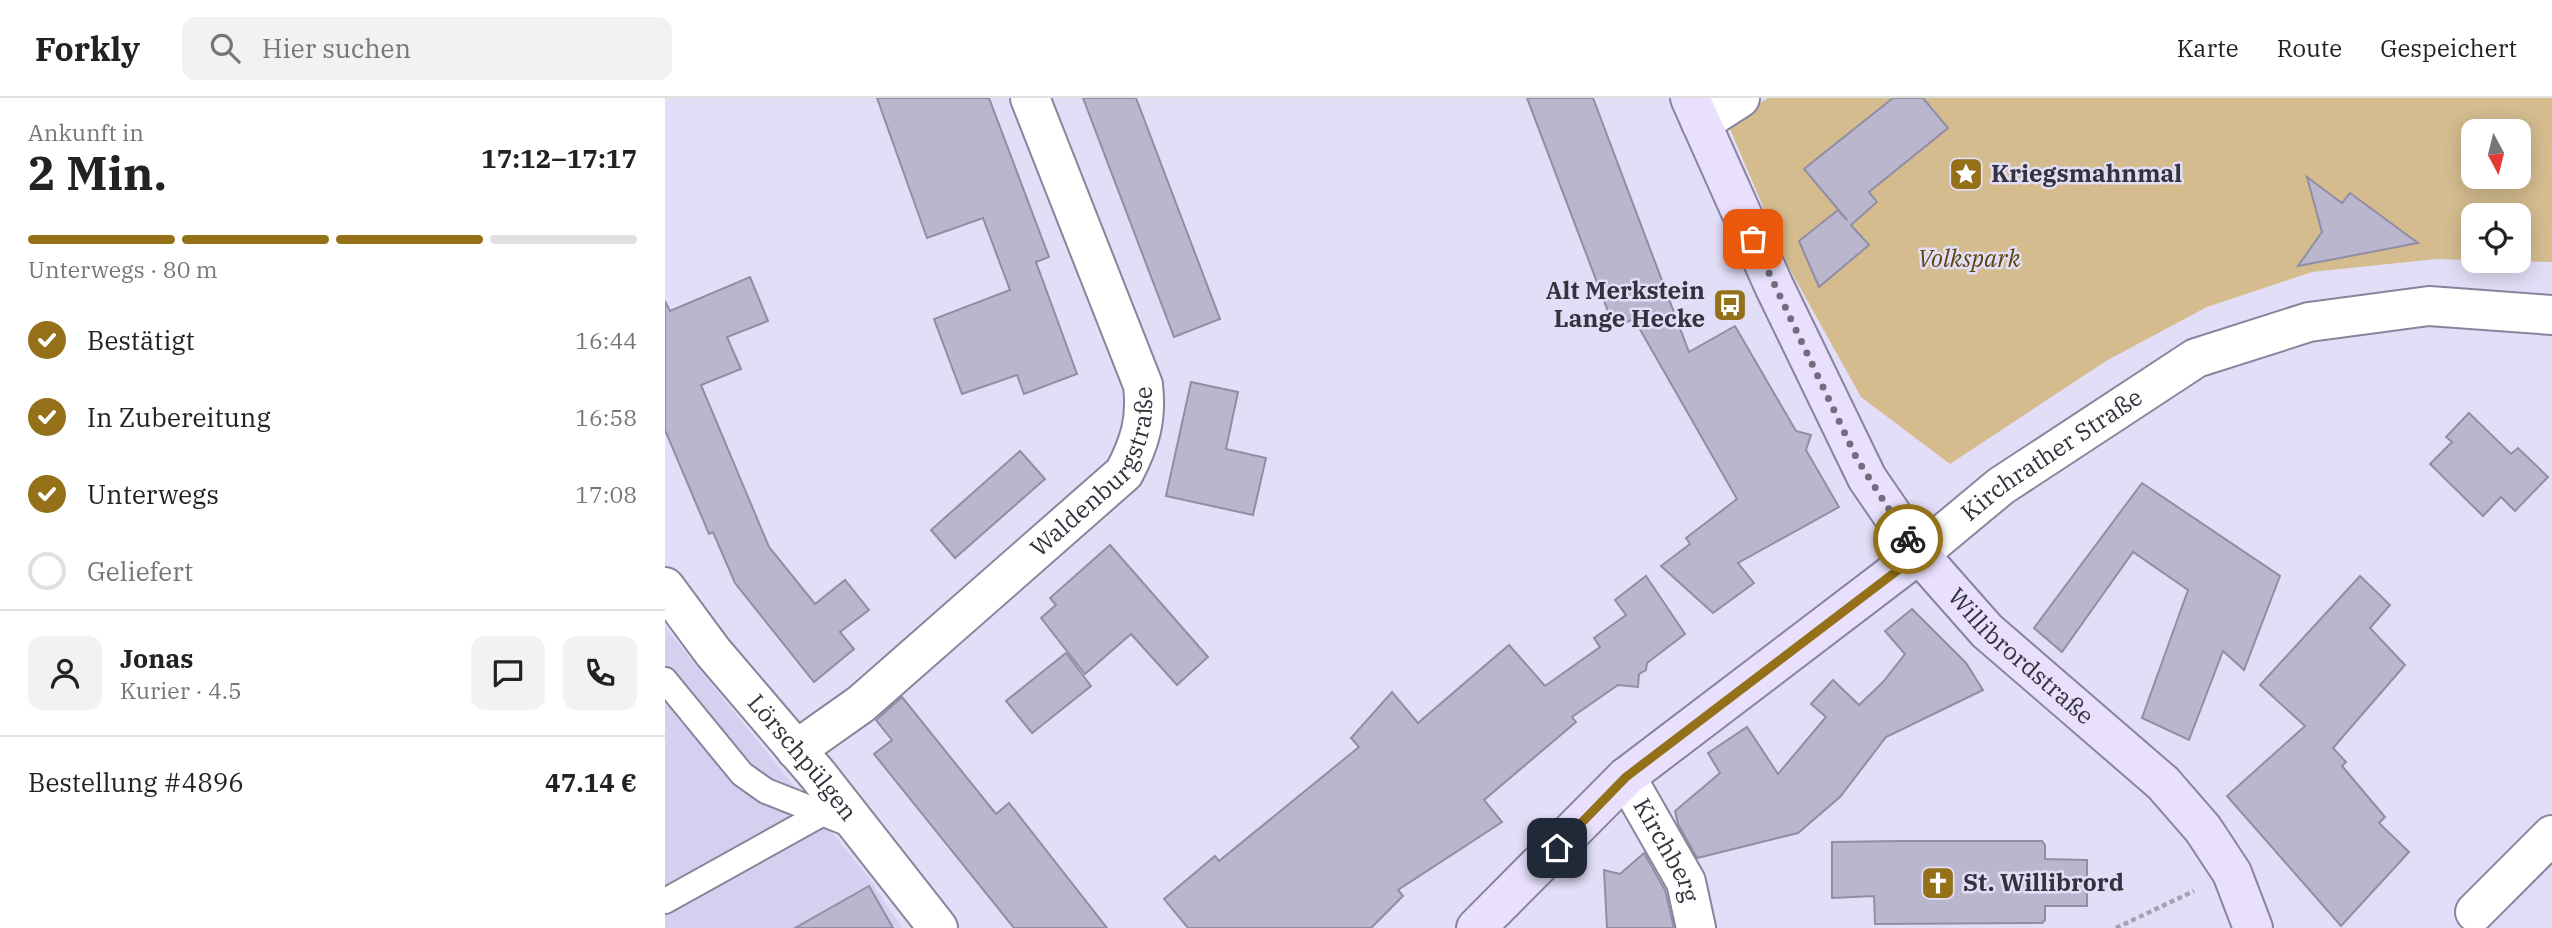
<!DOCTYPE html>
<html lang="de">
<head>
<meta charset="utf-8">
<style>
  :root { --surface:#fff; --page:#f2f2f2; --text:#222; --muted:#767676; --line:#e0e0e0; --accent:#947018 }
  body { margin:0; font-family:"IBM Plex Serif",serif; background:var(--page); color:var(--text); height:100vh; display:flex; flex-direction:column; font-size:26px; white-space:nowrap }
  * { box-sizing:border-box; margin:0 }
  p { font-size:23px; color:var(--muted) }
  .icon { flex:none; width:38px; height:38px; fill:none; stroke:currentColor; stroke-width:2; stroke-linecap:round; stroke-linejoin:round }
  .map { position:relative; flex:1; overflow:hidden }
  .side { display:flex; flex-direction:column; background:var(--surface); width:665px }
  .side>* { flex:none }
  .needle { width:46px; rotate:173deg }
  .buttons { position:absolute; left:1796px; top:21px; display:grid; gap:14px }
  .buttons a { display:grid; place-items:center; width:70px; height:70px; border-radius:14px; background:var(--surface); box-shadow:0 4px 18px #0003; font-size:35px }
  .pin { position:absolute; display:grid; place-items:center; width:60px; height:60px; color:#fff; margin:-30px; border-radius:14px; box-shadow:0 4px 10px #0006 }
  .courier { position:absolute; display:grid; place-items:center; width:70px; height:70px; margin:-35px; border:5px solid #947018; border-radius:50%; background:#fff; color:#222; box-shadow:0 2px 9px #0007 }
  .headline em { font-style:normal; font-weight:700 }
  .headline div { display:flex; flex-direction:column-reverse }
  .headline { display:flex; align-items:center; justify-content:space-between; height:119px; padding:0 28px }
  h1 { font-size:46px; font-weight:700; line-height:52px }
  .bar { display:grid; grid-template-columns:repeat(4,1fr); gap:10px 7px; align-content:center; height:84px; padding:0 28px }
  .bar i { height:9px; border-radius:5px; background:var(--line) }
  .bar .selected { background:var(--accent) }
  .bar p { grid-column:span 4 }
  .line { display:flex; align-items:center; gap:18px; padding:0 28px; border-top:2px solid var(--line) }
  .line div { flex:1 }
  .round { display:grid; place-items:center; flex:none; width:74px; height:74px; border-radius:14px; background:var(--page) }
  ol { padding:0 28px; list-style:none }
  li { display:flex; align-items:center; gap:21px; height:77px }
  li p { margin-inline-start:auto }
  li .icon { padding:7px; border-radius:50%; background:var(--accent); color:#fff; stroke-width:4 }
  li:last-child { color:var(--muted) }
  li i { width:38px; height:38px; border:4px solid var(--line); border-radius:50% }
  header { display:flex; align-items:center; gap:42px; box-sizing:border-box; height:98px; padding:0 35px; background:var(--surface); border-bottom:2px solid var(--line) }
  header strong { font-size:33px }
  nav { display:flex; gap:38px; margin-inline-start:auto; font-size:24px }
  .search { width:490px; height:63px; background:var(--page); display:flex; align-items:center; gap:18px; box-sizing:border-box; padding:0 24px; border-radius:14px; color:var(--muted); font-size:26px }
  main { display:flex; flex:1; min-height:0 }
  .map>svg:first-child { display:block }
  .built { fill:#d6d0f0 }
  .green { fill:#d4bc8f; fill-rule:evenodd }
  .building { fill:#bab6ce; stroke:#918da4; stroke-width:2 }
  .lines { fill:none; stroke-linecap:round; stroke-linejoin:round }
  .service-casing { stroke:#88849b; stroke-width:28 }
  .minor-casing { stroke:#88849b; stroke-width:42 }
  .tertiary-casing { stroke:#88849b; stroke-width:42 }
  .secondary-casing { stroke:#88849b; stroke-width:42 }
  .path { stroke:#a6a2b6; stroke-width:4.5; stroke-dasharray:5 3.5; stroke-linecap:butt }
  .service { stroke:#fff; stroke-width:24 }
  .minor { stroke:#fff; stroke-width:38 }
  .tertiary { stroke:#fff; stroke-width:38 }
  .secondary { stroke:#e8e0fd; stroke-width:38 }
  .done { stroke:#716e7d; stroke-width:7; stroke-dasharray:0 12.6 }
  .route { stroke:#947018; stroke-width:9 }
  .labels { text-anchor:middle; stroke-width:5; stroke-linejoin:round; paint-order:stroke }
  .poi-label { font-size:24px; font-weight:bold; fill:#34323c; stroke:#e3def7; text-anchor:start }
  .park-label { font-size:24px; font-style:italic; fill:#5d450d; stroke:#e3def7 }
  .street-label { font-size:24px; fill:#34323c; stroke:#e3def7 }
</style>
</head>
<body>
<header>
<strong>Forkly</strong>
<div class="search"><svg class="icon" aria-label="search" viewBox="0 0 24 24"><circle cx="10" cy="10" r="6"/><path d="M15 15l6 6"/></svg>Hier suchen</div>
<nav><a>Karte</a><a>Route</a><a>Gespeichert</a></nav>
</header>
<main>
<section class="side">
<div class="headline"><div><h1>2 Min.</h1><p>Ankunft in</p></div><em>17:12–17:17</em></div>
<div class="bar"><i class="selected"></i><i class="selected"></i><i class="selected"></i><i></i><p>Unterwegs · 80 m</p></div>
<ol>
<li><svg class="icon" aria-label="check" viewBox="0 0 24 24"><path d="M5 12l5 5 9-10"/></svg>Bestätigt<p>16:44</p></li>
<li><svg class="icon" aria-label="check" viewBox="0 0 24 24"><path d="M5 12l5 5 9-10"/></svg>In Zubereitung<p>16:58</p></li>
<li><svg class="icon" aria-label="check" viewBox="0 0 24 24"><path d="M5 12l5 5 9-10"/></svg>Unterwegs<p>17:08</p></li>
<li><i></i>Geliefert</li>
</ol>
<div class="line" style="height:126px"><a class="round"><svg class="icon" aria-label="person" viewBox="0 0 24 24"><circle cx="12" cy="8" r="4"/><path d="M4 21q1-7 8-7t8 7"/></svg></a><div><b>Jonas</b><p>Kurier · 4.5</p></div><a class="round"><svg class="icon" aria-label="chat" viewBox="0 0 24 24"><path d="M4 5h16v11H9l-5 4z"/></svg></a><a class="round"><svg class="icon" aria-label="phone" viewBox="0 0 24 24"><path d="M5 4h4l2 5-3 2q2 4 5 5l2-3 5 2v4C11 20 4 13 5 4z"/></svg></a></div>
<div class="line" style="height:91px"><div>Bestellung #4896</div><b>47.14 €</b></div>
</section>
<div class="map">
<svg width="1887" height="830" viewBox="0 0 1887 830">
  <rect width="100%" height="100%" fill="#e3def7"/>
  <path class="built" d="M0,529L204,780L237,830H0Z"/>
  <path class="green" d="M1103,0H1887V164L1830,163H1853V117H1808V162L1771,161L1647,174L1542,209L1441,263L1285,366L1196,299L1123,168L1063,26ZM1808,33H1853V79H1808Z"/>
  <g class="building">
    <path d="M212,0H324L384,159L371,164L412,276L359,296L352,277L297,296L269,221L345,192L318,120L262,140Z"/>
    <path d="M418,0H471L555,221L509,239Z"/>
    <path d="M862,0H928L1024,254L1070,228L1131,333L1146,337L1141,352L1174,409L1073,465L1089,485L1048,515L996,468L1025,446L1021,440L1072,401L969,221L949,229Z"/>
    <path d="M1228,0H1258L1283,30L1204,94L1212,104L1186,127L1204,147L1154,189L1134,143L1173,112L1182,122L1139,71Z"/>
    <path d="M1642,79L1677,105L1685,95L1753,145L1633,168L1657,134Z"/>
    <path d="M85,179L103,223L62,239L76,271L36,287L104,449L150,506L180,482L204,512L175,534L189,551L149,584L70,485L48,434L44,436L0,332V203L5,213Z"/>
    <path d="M526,284L573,294L561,351L601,360L588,417L501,398Z"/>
    <path d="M1804,315L1846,356L1853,350L1883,379L1850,413L1836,399L1818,418L1765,366L1787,344L1781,339Z"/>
    <path d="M355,353L380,381L290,460L266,432Z"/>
    <path d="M1477,385L1615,478L1579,572L1558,553L1524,642L1477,620L1523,492L1468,454L1397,554L1369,530Z"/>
    <path d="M445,447L543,559L512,587L466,536L420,576L376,520L391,507L385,500Z"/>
    <path d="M981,478L1020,536L982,565L981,572L974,576L973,589L953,587L907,619L911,624L819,702L837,724L733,792L738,798L706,830H523L499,801L550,758L554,763L694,649L686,640L727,594L753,625L844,547L880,588L935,549L929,540L961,517L950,502Z"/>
    <path d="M1695,478L1725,507L1705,530L1740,567L1668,650L1681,664L1677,668L1720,719L1714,725L1744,754L1676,828L1562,698L1640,628L1595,587Z"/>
    <path d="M1247,511L1301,565L1318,592L1221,639L1175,699L1133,735L1032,760L1013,726L1010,713L1055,675L1043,655L1082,629L1113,676L1161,619L1146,606L1168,582L1194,607L1218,584L1240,556L1220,533Z"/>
    <path d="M401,555L426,588L367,635L341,603Z"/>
    <path d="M237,599L331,716L344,705L442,830H349L209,656L227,642L211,622Z"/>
    <path d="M1237,743H1377L1380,747V761L1422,762V808H1380V822L1377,825L1210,826L1209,798L1167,800V744Z"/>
    <path d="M979,755L1000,792L1009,830H942L939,772L955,776Z"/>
    <path d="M204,788L228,830H130Z"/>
  </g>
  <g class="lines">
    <g class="service-casing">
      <g id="service">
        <path d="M0,582L77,676L101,693L187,727"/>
        <path d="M0,803L160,714"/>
      </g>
    </g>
    <g class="minor-casing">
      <g id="minor">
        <path d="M1036,25L1075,0"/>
        <path id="s1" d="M0,489L48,554L153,677L273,830"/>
        <path id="s2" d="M131,652L196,606L459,375C475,345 482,321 478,287L365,0"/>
        <path id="s3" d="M961,679L1021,784L1031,830"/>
        <path d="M1810,814L1887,737"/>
      </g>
    </g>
    <g class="tertiary-casing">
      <g id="tertiary">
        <path id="s4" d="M1254,456L1336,388L1531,260L1644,224L1764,208L1887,217"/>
      </g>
    </g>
    <g class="secondary-casing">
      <g id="secondary">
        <path id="s5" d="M1025,0L1109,188L1202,380L1254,456L1322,533L1498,685L1538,731L1567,775L1588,830"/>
        <path d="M811,830L961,679L1254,456"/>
      </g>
    </g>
    <path class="path" d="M1451,830L1529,793"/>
    <use href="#service" class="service"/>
    <use href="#minor" class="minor"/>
    <use href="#tertiary" class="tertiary"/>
    <use href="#secondary" class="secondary"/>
  </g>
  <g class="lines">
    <path class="done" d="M1088,141L1192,361L1243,441"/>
    <path class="route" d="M892,750L961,679L1254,456L1243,441"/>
  </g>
  <defs>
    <g id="sight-square" transform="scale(1.75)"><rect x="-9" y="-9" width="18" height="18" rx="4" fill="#947018" stroke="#e3def7"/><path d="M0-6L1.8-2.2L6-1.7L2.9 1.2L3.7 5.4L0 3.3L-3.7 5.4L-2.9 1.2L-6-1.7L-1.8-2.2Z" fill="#fff"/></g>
    <g id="bus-square" transform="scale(1.75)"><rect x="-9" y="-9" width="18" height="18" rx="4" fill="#947018" stroke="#e3def7"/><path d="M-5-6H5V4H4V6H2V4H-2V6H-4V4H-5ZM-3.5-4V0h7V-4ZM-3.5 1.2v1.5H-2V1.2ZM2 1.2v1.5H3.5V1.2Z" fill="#fff"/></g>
    <g id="church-square" transform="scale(1.75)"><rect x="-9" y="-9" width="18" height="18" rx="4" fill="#947018" stroke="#e3def7"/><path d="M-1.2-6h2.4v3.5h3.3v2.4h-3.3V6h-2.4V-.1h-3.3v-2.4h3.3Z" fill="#fff"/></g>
  </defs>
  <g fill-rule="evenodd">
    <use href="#sight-square" x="1301" y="76"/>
    <use href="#bus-square" x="1065" y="207"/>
    <use href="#church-square" x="1273" y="785"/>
  </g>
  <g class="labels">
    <g class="poi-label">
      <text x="1326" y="84">Kriegsmahnmal</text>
      <text x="1040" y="201" text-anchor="end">Alt Merkstein<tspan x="1040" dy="28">Lange Hecke</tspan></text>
      <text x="1298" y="793">St. Willibrord</text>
    </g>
    <g class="park-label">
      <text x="1304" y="169">Volkspark</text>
    </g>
    <g class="street-label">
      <text dy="8" stroke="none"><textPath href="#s4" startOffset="166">Kirchrather Straße</textPath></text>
      <text dy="8" stroke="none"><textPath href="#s2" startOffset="415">Waldenburgstraße</textPath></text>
      <text dy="8" stroke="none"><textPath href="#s5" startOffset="656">Willibrordstraße</textPath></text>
      <text dy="8" stroke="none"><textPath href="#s1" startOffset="219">Lörschpülgen</textPath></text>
      <text dy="8" stroke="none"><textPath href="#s3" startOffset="84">Kirchberg</textPath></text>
    </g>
  </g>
</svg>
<div class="buttons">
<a><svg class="needle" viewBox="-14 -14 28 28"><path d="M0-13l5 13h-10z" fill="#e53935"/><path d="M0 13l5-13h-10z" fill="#767676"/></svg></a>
<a><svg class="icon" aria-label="locate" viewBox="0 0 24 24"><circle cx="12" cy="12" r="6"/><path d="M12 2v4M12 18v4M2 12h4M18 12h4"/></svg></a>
</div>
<div class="pin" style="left:1088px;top:141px;background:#ea580c"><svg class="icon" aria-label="bag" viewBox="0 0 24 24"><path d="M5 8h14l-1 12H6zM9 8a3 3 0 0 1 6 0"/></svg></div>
<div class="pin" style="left:892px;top:750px;background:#1f2937"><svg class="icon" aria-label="home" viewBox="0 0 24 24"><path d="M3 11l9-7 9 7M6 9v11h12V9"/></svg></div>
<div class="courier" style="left:1243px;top:441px"><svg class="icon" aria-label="bike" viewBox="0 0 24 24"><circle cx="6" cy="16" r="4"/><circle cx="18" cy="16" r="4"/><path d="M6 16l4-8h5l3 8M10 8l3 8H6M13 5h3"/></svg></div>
</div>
</main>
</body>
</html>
